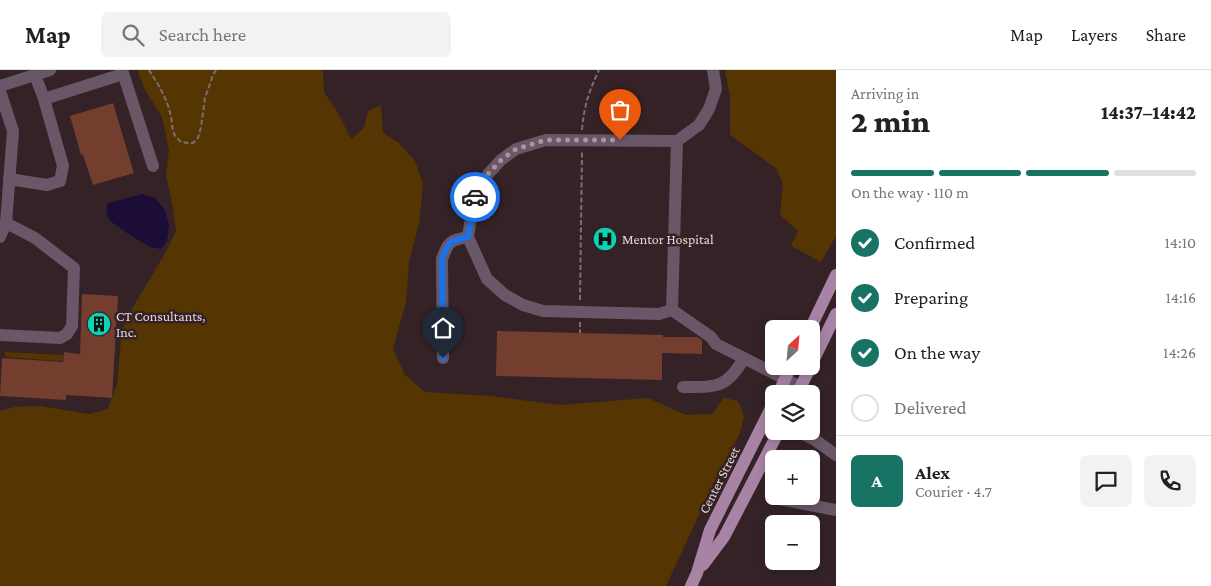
<!DOCTYPE html>
<html lang="en">
<head>
<meta charset="utf-8">
<style>
  :root { --surface:#fff; --page:#f2f2f2; --text:#222; --muted:#767676; --line:#e0e0e0; --accent:#177364 }
  body { margin:0; font-family:"Crimson Pro",serif; background:var(--page); color:var(--text); height:100vh; display:flex; flex-direction:column; font-size:19px; white-space:nowrap }
  * { box-sizing:border-box; margin:0 }
  p { font-size:16px; color:var(--muted) }
  .icon { flex:none; width:28px; height:28px; fill:none; stroke:currentColor; stroke-width:2; stroke-linecap:round; stroke-linejoin:round }
  .map { position:relative; flex:1; overflow:hidden }
  .drawer { display:flex; flex-direction:column; background:var(--surface); width:375px }
  .drawer>* { flex:none }
  .needle { width:32px; rotate:26deg }
  .tools { position:absolute; left:765px; top:250px; display:grid; gap:10px }
  .tools a { display:grid; place-items:center; width:55px; height:55px; border-radius:8px; background:var(--surface); box-shadow:0 2px 8px #0003; font-size:25px }
  .pin { position:absolute; display:grid; place-items:center; width:42px; height:42px; color:#fff; margin:-51px -21px; border-radius:50% 50% 50% 0; rotate:-45deg; box-shadow:0 0 5px #0007 }
  .pin .icon { rotate:45deg }
  .courier { position:absolute; display:grid; place-items:center; width:50px; height:50px; margin:-25px; border:4px solid #1a73e8; border-radius:50%; background:#fff; color:#222; box-shadow:0 1px 6px #0007 }
  .headline em { font-style:normal; font-weight:800 }
  .headline div { display:flex; flex-direction:column-reverse }
  .headline { display:flex; align-items:center; justify-content:space-between; height:85px; padding:0 15px }
  h1 { font-size:32px; font-weight:800; line-height:38px }
  .bar { display:grid; grid-template-columns:repeat(4,1fr); gap:8px 5px; align-content:center; height:60px; padding:0 15px }
  .bar i { height:6px; border-radius:4px; background:var(--line) }
  .bar .on { background:var(--accent) }
  .bar p { grid-column:span 4 }
  .line { display:flex; align-items:center; gap:12px; padding:0 15px; border-top:1px solid var(--line) }
  .line div { flex:1 }
  .round { display:grid; place-items:center; flex:none; width:52px; height:52px; border-radius:8px; background:var(--page) }
  ol { padding:0 15px; list-style:none }
  li { display:flex; align-items:center; gap:15px; height:55px }
  li p { margin-inline-start:auto }
  li .icon { padding:5px; border-radius:50%; background:var(--accent); color:#fff; stroke-width:4 }
  li:last-child { color:var(--muted) }
  li i { width:28px; height:28px; border:2px solid var(--line); border-radius:50% }
  header { display:flex; align-items:center; gap:30px; box-sizing:border-box; height:70px; padding:0 25px; background:var(--surface); border-bottom:1px solid var(--line) }
  header strong { font-size:24px }
  nav { display:flex; gap:28px; margin-inline-start:auto; font-size:18px }
  .search { width:350px; height:45px; background:var(--page); display:flex; align-items:center; gap:12px; box-sizing:border-box; padding:0 18px; border-radius:8px; color:var(--muted); font-size:19px }
  main { display:flex; flex:1; min-height:0 }
  .map>svg:first-child { display:block }
  .green { fill:#553603 }
  .water { fill:#1c0d38 }
  .building { fill:#733e2d }
  .lines { fill:none; stroke-linecap:round; stroke-linejoin:round }
  .path { stroke:#7d6d70; stroke-width:2; stroke-dasharray:5 2.5; stroke-linecap:butt }
  .minor { stroke:#695667; stroke-width:12 }
  .major { stroke:#a983a6; stroke-width:12 }
  .done { stroke:#a6979a; stroke-width:5; stroke-dasharray:0 9 }
  .route { stroke:#1a73e8; stroke-width:6 }
  .labels { text-anchor:middle; stroke-width:5; stroke-linejoin:round; paint-order:stroke }
  .poi-label { font-size:14px; fill:#e3d6d8; stroke:#342226; text-anchor:start }
  .street-label { font-size:14px; fill:#e3d6d8; stroke:#342226 }
</style>
</head>
<body>
<header>
<strong>Map</strong>
<div class="search"><svg class="icon" aria-label="search" viewBox="0 0 24 24"><circle cx="10" cy="10" r="6"/><path d="M15 15l6 6"/></svg>Search here</div>
<nav><a>Map</a><a>Layers</a><a>Share</a></nav>
</header>
<main>
<div class="map">
<svg width="836" height="516" viewBox="0 0 836 516">
  <rect width="100%" height="100%" fill="#342226"/>
  <g class="green">
    <path d="M137,0H323L324,22L338,43L351,69L364,58L368,41L381,35L383,63L399,73L415,91L423,114L419,154L409,191L406,232L393,279L405,305L425,322L491,326L560,335L648,328L686,345L712,344L724,328L738,331L744,346L740,363L716,408L666,516H0V341L15,337L40,336L89,344L108,339L117,314L122,260L133,237L163,187L176,161L173,138L166,105L169,80L162,47L145,20Z"/>
    <path d="M725,0H836V166L821,192L791,176L798,161L780,145L783,114L776,98L730,65V27Z"/>
    <path d="M5,282L63,285L62,291L5,287Z"/>
  </g>
  <path class="water" d="M143,124L155,128L165,140L169,155L167,171L161,179L150,177L130,165L110,151L106,142L108,133Z"/>
  <g class="building">
    <path d="M113,33L134,103L93,115L83,85H81L70,46Z"/>
    <path d="M82,224L118,226L112,328L66,325V330L0,326L2,288L63,292L64,282L80,284Z"/>
    <path d="M497,261L663,265V267H697L702,270V284L662,283V310L496,306Z"/>
  </g>
  <g class="lines">
    <g class="path">
      <path d="M149,0C158,14 168,30 171,47C173,55 171,63 178,69C181,73 187,73 193,73L198,68L201,57L205,28L213,5L216,0"/>
      <path d="M582,60C584,36 589,21 599,0"/>
      <path d="M580,230L582,82"/>
      <path d="M580,252V263"/>
    </g>
    <g class="minor">
      <path d="M122,0L153,96"/>
      <path d="M35,5L44,29"/>
      <path d="M0,16L50,0"/>
      <path d="M0,21L13,61L6,153L0,167"/>
      <path d="M677,71L672,240L659,244L543,241L523,235L505,225L487,209L468,167L470,154L476,126L488,104L501,90L516,79L546,70L677,71L699,55L709,39L716,19L713,0"/>
      <path d="M9,109L47,115L60,111L63,96L44,29L123,4"/>
      <path d="M672,240L711,267L716,274L801,317"/>
      <path d="M0,265L60,268L67,264L72,256L74,198L35,168L6,153"/>
      <path d="M443,288L442,189C449,171 449,171 468,167"/>
      <path d="M683,317C715,317 727,319 744,288"/>
      <path d="M797,361L815,370L836,385"/>
      <path d="M774,428L836,440"/>
    </g>
    <g class="major">
      <path d="M810,259L836,205"/>
      <path d="M811,295L836,244"/>
      <path d="M778,324L791,296"/>
      <path d="M797,324L811,296"/>
      <path d="M703,495L724,467L779,361"/>
      <path d="M691,516L697,503L710,460L774,332"/>
    </g>
  </g>
  <g class="lines">
    <path class="done" d="M475,127L488,104L501,90L516,79L546,70H620"/>
    <path class="route" d="M443,288L442,189C449,171 449,171 468,167L470,154L475,127"/>
  </g>
  <defs>
    <g id="hospital-disc" transform="scale(1.25)"><circle r="9.5" fill="#09d5b5" stroke="#342226"/><path d="M-5-5h3v3.5h4V-5h3V5h-3V1.5h-4V5h-3Z" fill="#111"/></g>
    <g id="building-disc" transform="scale(1.25)"><circle r="9.5" fill="#09d5b5" stroke="#342226"/><path d="M-4-6H4V6H1V3H-1V6H-4ZM-2.5-4.3h1.7v1.8h-1.7ZM.8-4.3h1.7v1.8H.8ZM-2.5-1h1.7V.8h-1.7ZM.8-1h1.7V.8H.8Z" fill="#111"/></g>
  </defs>
  <g fill-rule="evenodd">
    <use href="#hospital-disc" x="605" y="169"/>
    <use href="#building-disc" x="99" y="254"/>
  </g>
  <g class="labels">
    <g class="poi-label">
      <text x="622" y="174">Mentor Hospital</text>
      <text x="116" y="251">CT Consultants,<tspan x="116" dy="16">Inc.</tspan></text>
    </g>
    <g class="street-label">
      <text transform="translate(719 410) rotate(-63)" y="5">Center Street</text>
    </g>
  </g>
</svg>
<div class="tools">
<a><svg class="needle" viewBox="-14 -14 28 28"><path d="M0-13l5 13h-10z" fill="#e53935"/><path d="M0 13l5-13h-10z" fill="#767676"/></svg></a>
<a><svg class="icon" aria-label="layers" viewBox="0 0 24 24"><path d="M12 4l9 5-9 5-9-5zM3 14l9 5 9-5"/></svg></a>
<a>+</a>
<a>−</a>
</div>
<div class="pin" style="left:620px;top:70px;background:#ea580c"><svg class="icon" aria-label="bag" viewBox="0 0 24 24"><path d="M5 8h14l-1 12H6zM9 8a3 3 0 0 1 6 0"/></svg></div>
<div class="pin" style="left:443px;top:288px;background:#1f2937"><svg class="icon" aria-label="home" viewBox="0 0 24 24"><path d="M3 11l9-7 9 7M6 9v11h12V9"/></svg></div>
<div class="courier" style="left:475px;top:127px"><svg class="icon" aria-label="car" viewBox="0 0 24 24"><path d="M5 17H2v-5l4-1 3-4h7l3 4 3 1v5h-3M9 17h6M6 11h13"/><circle cx="7" cy="17" r="2"/><circle cx="17" cy="17" r="2"/></svg></div>
</div>
<section class="drawer">
<div class="headline"><div><h1>2 min</h1><p>Arriving in</p></div><em>14:37–14:42</em></div>
<div class="bar"><i class="on"></i><i class="on"></i><i class="on"></i><i></i><p>On the way · 110 m</p></div>
<ol>
<li><svg class="icon" aria-label="check" viewBox="0 0 24 24"><path d="M5 12l5 5 9-10"/></svg>Confirmed<p>14:10</p></li>
<li><svg class="icon" aria-label="check" viewBox="0 0 24 24"><path d="M5 12l5 5 9-10"/></svg>Preparing<p>14:16</p></li>
<li><svg class="icon" aria-label="check" viewBox="0 0 24 24"><path d="M5 12l5 5 9-10"/></svg>On the way<p>14:26</p></li>
<li><i></i>Delivered</li>
</ol>
<div class="line" style="height:90px"><b class="round" style="background:var(--accent);color:#fff">A</b><div><b>Alex</b><p>Courier · 4.7</p></div><a class="round"><svg class="icon" aria-label="chat" viewBox="0 0 24 24"><path d="M4 5h16v11H9l-5 4z"/></svg></a><a class="round"><svg class="icon" aria-label="phone" viewBox="0 0 24 24"><path d="M5 4h4l2 5-3 2q2 4 5 5l2-3 5 2v4C11 20 4 13 5 4z"/></svg></a></div>
</section>
</main>
</body>
</html>
